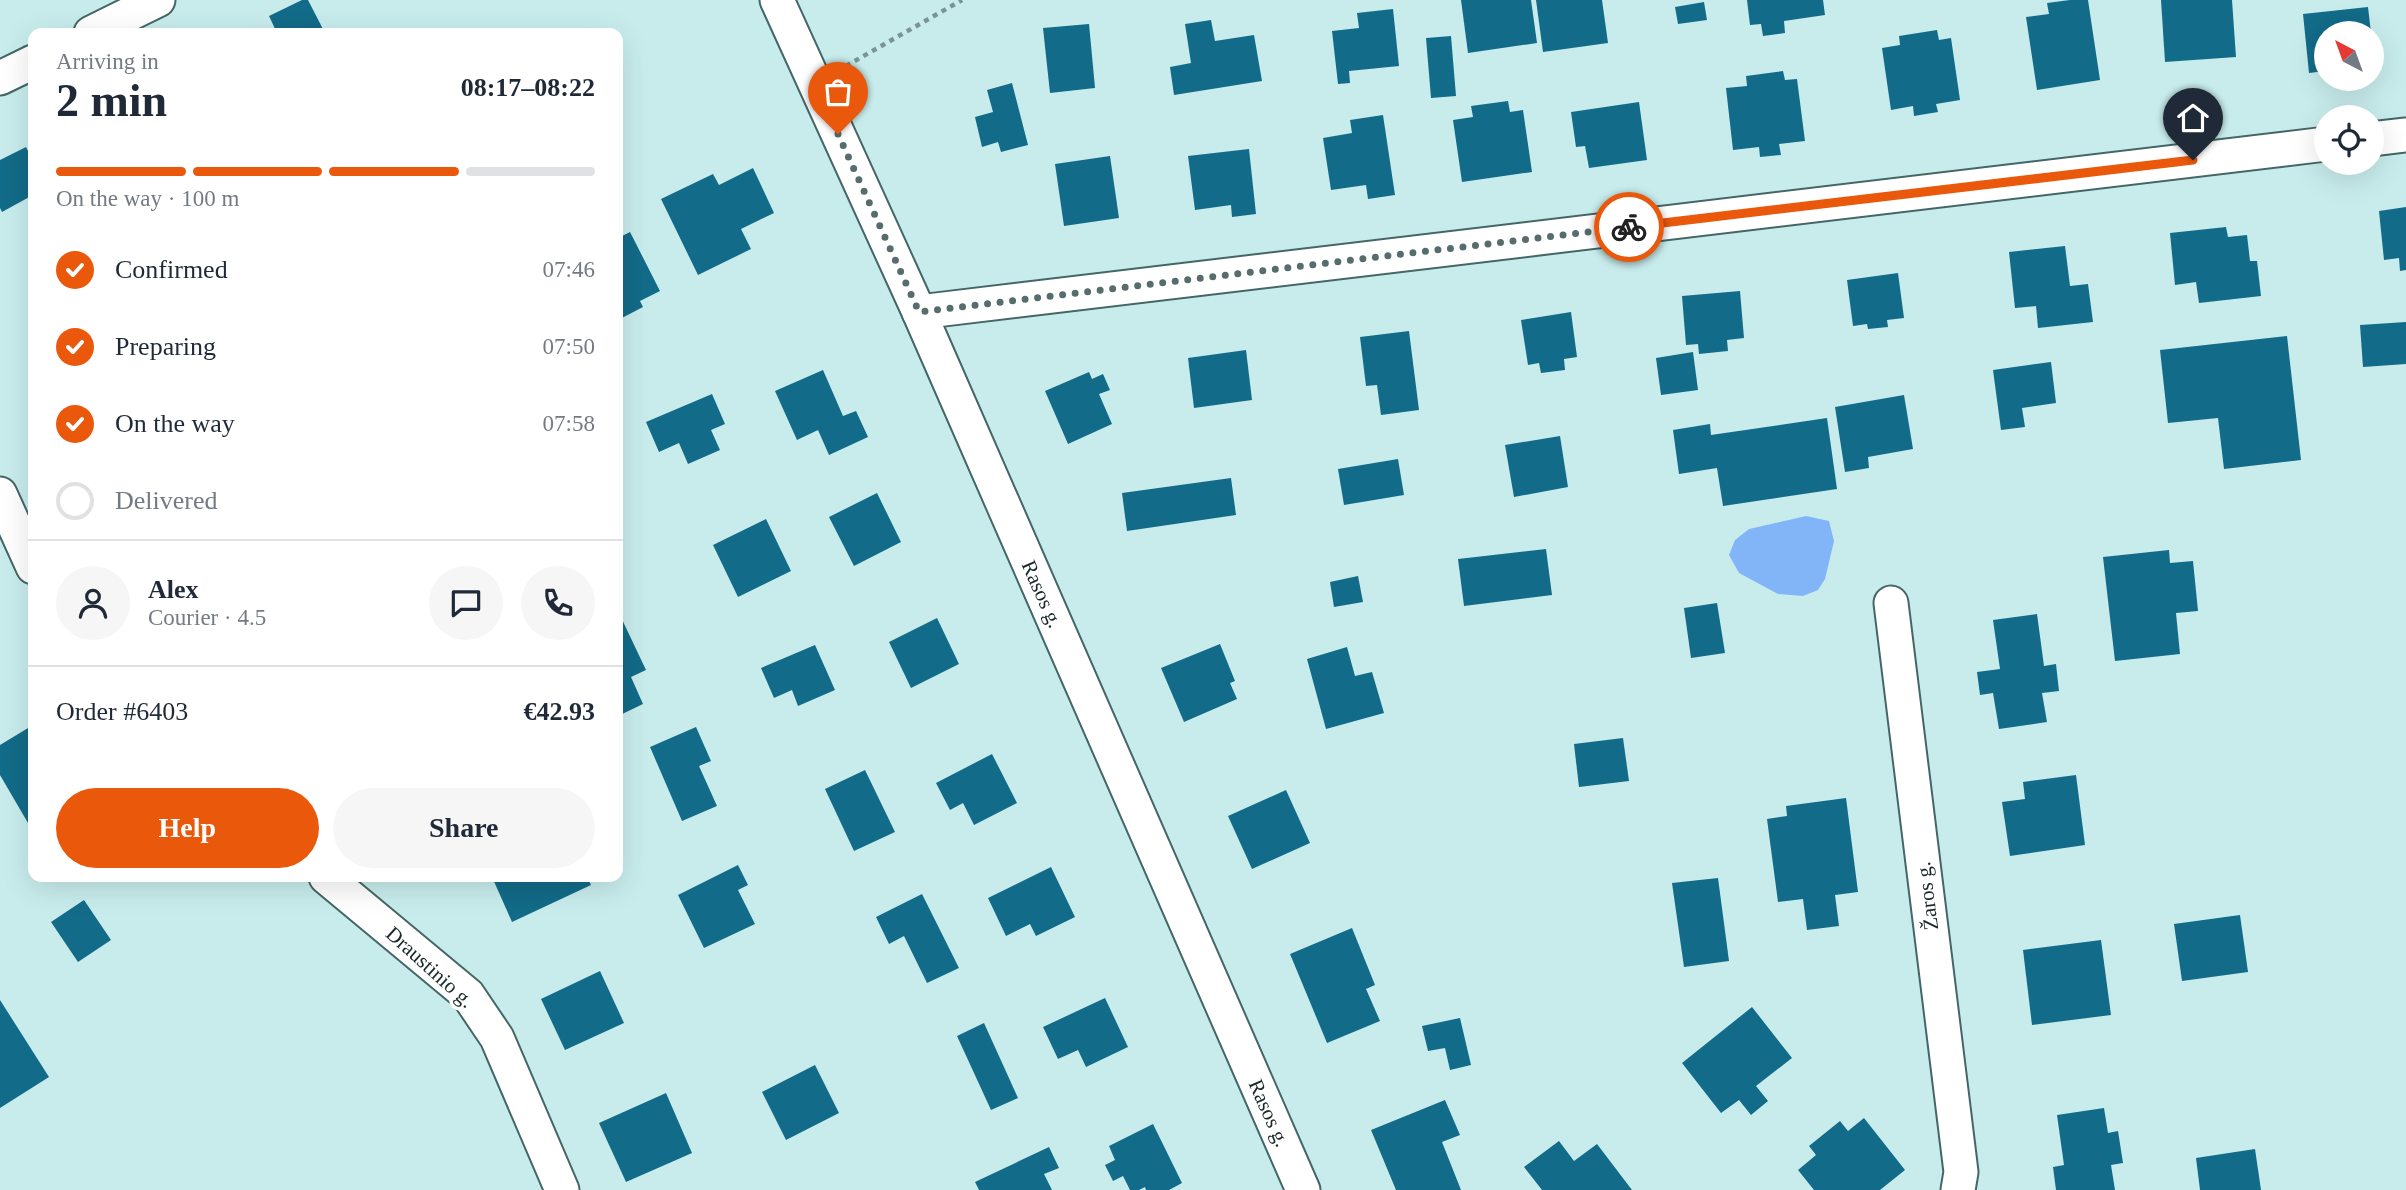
<!DOCTYPE html>
<html lang="en">
<head>
<meta charset="utf-8">
<style>
  :root { --surface:#fff; --page:#f6f6f7; --text:#1f2937; --muted:#747a83; --line:#e0e1e3; --accent:#ea580c }
  body { margin:0; font-family:Georgia,serif; background:var(--page); color:var(--text); height:100vh; display:flex; flex-direction:column; font-size:26px; white-space:nowrap }
  * { box-sizing:border-box; margin:0 }
  p { font-size:23px; color:var(--muted) }
  .icon { flex:none; width:38px; height:38px; fill:none; stroke:currentColor; stroke-width:2; stroke-linecap:round; stroke-linejoin:round }
  .map { position:relative; flex:1; overflow:hidden }
  .drawer { position:absolute; left:28px; top:28px; width:595px; height:854px; display:flex; flex-direction:column; background:var(--surface); border-radius:14px; box-shadow:0 7px 28px #0002 }
  .drawer>* { flex:none }
  .needle { width:46px; rotate:319deg }
  .buttons { position:absolute; left:2314px; top:21px; display:grid; gap:14px }
  .buttons a { display:grid; place-items:center; width:70px; height:70px; border-radius:50%; background:var(--surface); box-shadow:0 7px 28px #0002; font-size:35px }
  .pin { position:absolute; display:grid; place-items:center; width:60px; height:60px; color:#fff; margin:-72px -30px; border-radius:50% 50% 50% 0; rotate:-45deg; box-shadow:0 0 7px #0007 }
  .pin .icon { rotate:45deg }
  .courier { position:absolute; display:grid; place-items:center; width:70px; height:70px; margin:-35px; border:5px solid #ea580c; border-radius:50%; background:#fff; color:#222; box-shadow:0 2px 9px #0007 }
  .summary em { font-style:normal; font-weight:600 }
  .summary div { display:flex; flex-direction:column-reverse }
  .summary { display:flex; align-items:center; justify-content:space-between; height:119px; padding:0 28px }
  h1 { font-size:46px; font-weight:600; line-height:52px }
  .bar { display:grid; grid-template-columns:repeat(4,1fr); gap:10px 7px; align-content:center; height:84px; padding:0 28px }
  .bar i { height:9px; border-radius:5px; background:var(--line) }
  .bar .on { background:var(--accent) }
  .bar p { grid-column:span 4 }
  .line { display:flex; align-items:center; gap:18px; padding:0 28px; border-top:2px solid var(--line) }
  .line div { flex:1 }
  .round { display:grid; place-items:center; flex:none; width:74px; height:74px; border-radius:37px; background:var(--page) }
  ol { padding:0 28px; list-style:none }
  li { display:flex; align-items:center; gap:21px; height:77px }
  li p { margin-inline-start:auto }
  li .icon { padding:7px; border-radius:50%; background:var(--accent); color:#fff; stroke-width:4 }
  li:last-child { color:var(--muted) }
  li i { width:38px; height:38px; border:4px solid var(--line); border-radius:50% }
  .cta { display:flex; gap:14px; margin-top:auto; padding:14px 28px }
  .cta a { flex:1; height:80px; border-radius:42px; background:var(--accent); color:#fff; font-size:28px; font-weight:600; line-height:80px; text-align:center }
  .cta a+a { background:var(--page); color:var(--text) }
  .map>svg:first-child { display:block }
  .water { fill:#82b5f8 }
  .building { fill:#126b88 }
  .lines { fill:none; stroke-linecap:round; stroke-linejoin:round }
  .street-casing { stroke:#456666; stroke-width:37 }
  .path { stroke:#7a9494; stroke-width:4.5; stroke-dasharray:5 5; stroke-linecap:butt }
  .street { stroke:#fff; stroke-width:33 }
  .done { stroke:#576d6d; stroke-width:7; stroke-dasharray:0 12.6 }
  .route { stroke:#ea580c; stroke-width:9 }
  .labels { text-anchor:middle; stroke-width:7; stroke-linejoin:round; paint-order:stroke }
  .street-label { font-size:21px; fill:#1a2828; stroke:#fff }
</style>
</head>
<body>
<div class="map">
<svg width="2406" height="1190" viewBox="0 0 2406 1190">
  <rect width="100%" height="100%" fill="#c8ecec"/>
  <path class="water" d="M1806,516L1829,521L1834,541L1825,579L1818,590L1803,596L1778,594L1739,573L1729,555L1735,540L1749,529Z"/>
  <g class="building">
    <path d="M302,0H308L325,33H277L269,16Z"/>
    <path d="M1461,0H1531L1537,43L1468,53Z"/>
    <path d="M1536,0H1602L1608,43L1543,52Z"/>
    <path d="M1747,0H1823L1825,15L1784,21L1785,33L1763,36L1761,24L1750,25Z"/>
    <path d="M2070,0H2088L2100,80L2037,90L2026,17L2049,14L2047,3Z"/>
    <path d="M2161,0H2232L2236,57L2165,62Z"/>
    <path d="M1704,2L1707,20L1678,24L1675,7Z"/>
    <path d="M2368,7L2371,33H2326V71L2309,73L2303,14Z"/>
    <path d="M1393,9L1399,66L1349,71L1350,83L1338,84L1332,31L1359,28L1357,13Z"/>
    <path d="M1211,20L1215,41L1254,35L1262,81L1174,95L1170,67L1191,63L1185,24Z"/>
    <path d="M1089,24L1095,88L1050,93L1043,28Z"/>
    <path d="M1937,30L1939,40L1951,38L1960,100L1936,104L1938,112L1914,116L1913,106L1891,110L1882,48L1900,45L1899,36Z"/>
    <path d="M1451,36L1456,96L1431,98L1426,38Z"/>
    <path d="M1783,71L1785,80L1797,79L1805,141L1779,144L1781,155L1760,157L1759,147L1733,150L1726,88L1747,86L1746,76Z"/>
    <path d="M1012,83L1028,145L1001,152L998,142L982,147L975,117L993,112L987,90Z"/>
    <path d="M1508,101L1510,112L1523,110L1532,172L1462,182L1453,120L1473,117L1471,106Z"/>
    <path d="M1639,102L1647,160L1589,168L1585,146L1576,147L1571,112Z"/>
    <path d="M1383,115L1395,195L1368,199L1366,185L1331,190L1323,138L1352,133L1350,120Z"/>
    <path d="M26,147L33,161V195L2,212L0,208V160Z"/>
    <path d="M1249,149L1256,214L1232,217L1231,205L1195,210L1188,156Z"/>
    <path d="M1110,156L1119,218L1064,226L1055,164Z"/>
    <path d="M753,168L774,213L741,229L751,249L698,275L661,199L713,174L719,185Z"/>
    <path d="M2406,207V270L2400,271L2399,258L2384,260L2379,211Z"/>
    <path d="M2226,227L2228,237L2247,235L2250,261H2257L2261,296L2199,303L2196,282L2175,285L2170,233Z"/>
    <path d="M630,232L660,291L640,301L643,307L618,320V238Z"/>
    <path d="M2065,246L2070,286L2088,284L2093,322L2038,328L2036,306L2015,308L2009,252Z"/>
    <path d="M1898,273L1904,318L1887,320L1888,327L1868,329L1867,324L1853,326L1847,280Z"/>
    <path d="M1740,291L1744,338L1727,340L1728,351L1699,354L1698,344L1686,345L1682,296Z"/>
    <path d="M1571,312L1577,357L1564,359L1565,370L1541,373L1539,363L1528,365L1521,320Z"/>
    <path d="M2406,322V364L2363,367L2360,325Z"/>
    <path d="M1409,331L1419,410L1381,415L1377,385L1366,386L1360,337Z"/>
    <path d="M2287,336L2301,460L2224,469L2218,418L2168,423L2160,350Z"/>
    <path d="M1246,350L1252,400L1194,408L1188,358Z"/>
    <path d="M1693,352L1698,390L1661,395L1656,358Z"/>
    <path d="M2051,362L2056,403L2022,408L2025,427L2001,430L1993,370Z"/>
    <path d="M823,370L843,416L856,411L868,437L829,455L818,430L797,440L775,391Z"/>
    <path d="M1089,372L1092,379L1103,374L1110,390L1099,394L1112,424L1068,444L1045,391Z"/>
    <path d="M712,394L725,424L711,430L720,450L688,464L679,443L659,452L646,422Z"/>
    <path d="M1904,395L1913,449L1868,457L1869,468L1845,472L1835,407Z"/>
    <path d="M1827,418L1837,489L1723,506L1717,468L1679,474L1673,430L1710,424L1711,435Z"/>
    <path d="M1560,436L1568,487L1514,497L1505,445Z"/>
    <path d="M1398,459L1404,495L1344,505L1338,469Z"/>
    <path d="M1231,478L1236,515L1127,531L1122,493Z"/>
    <path d="M877,493L901,542L854,566L829,517Z"/>
    <path d="M766,519L791,571L738,597L713,545Z"/>
    <path d="M1546,549L1552,595L1464,606L1458,559Z"/>
    <path d="M2169,550L2170,563L2193,561L2198,611L2176,613L2180,654L2115,661L2103,557Z"/>
    <path d="M1358,576L1363,602L1334,607L1330,582Z"/>
    <path d="M1717,603L1725,653L1691,658L1684,608Z"/>
    <path d="M618,611L646,670L631,677L643,704L618,716Z"/>
    <path d="M2037,614L2044,666L2056,664L2059,691L2042,693L2047,722L1999,729L1993,693L1980,695L1977,672L2000,669L1993,620Z"/>
    <path d="M937,618L959,664L911,688L889,642Z"/>
    <path d="M1220,644L1235,681L1230,683L1237,699L1184,722L1161,668Z"/>
    <path d="M815,645L835,690L798,706L792,690L774,698L761,668Z"/>
    <path d="M1347,647L1355,676L1372,672L1384,713L1326,729L1307,659Z"/>
    <path d="M33,725V820L28,823L0,775V745Z"/>
    <path d="M696,727L711,761L699,766L717,806L682,821L650,747Z"/>
    <path d="M1623,738L1629,781L1579,787L1574,744Z"/>
    <path d="M992,754L1017,803L974,825L963,803L950,810L936,783Z"/>
    <path d="M865,770L895,832L854,851L825,789Z"/>
    <path d="M2076,775L2085,845L2010,856L2002,802L2025,799L2023,782Z"/>
    <path d="M1286,790L1310,843L1252,869L1228,816Z"/>
    <path d="M1846,798L1858,892L1835,895L1839,926L1807,930L1803,899L1778,902L1767,819L1787,816L1786,806Z"/>
    <path d="M738,865L748,885L738,890L755,924L704,948L678,895Z"/>
    <path d="M1051,867L1075,917L1036,936L1030,924L1006,936L988,898Z"/>
    <path d="M492,877H587L591,885L512,922Z"/>
    <path d="M1718,878L1729,961L1684,967L1672,883Z"/>
    <path d="M922,894L959,968L927,983L904,936L889,944L876,917Z"/>
    <path d="M84,900L111,940L78,962L51,922Z"/>
    <path d="M2240,915L2248,972L2182,981L2174,924Z"/>
    <path d="M1352,928L1375,985L1366,989L1380,1021L1327,1043L1290,954Z"/>
    <path d="M2101,940L2111,1015L2032,1025L2023,950Z"/>
    <path d="M600,971L624,1023L565,1050L541,999Z"/>
    <path d="M1105,998L1128,1047L1086,1067L1078,1050L1058,1059L1043,1027Z"/>
    <path d="M0,1000L49,1077L0,1108Z"/>
    <path d="M1752,1007L1792,1058L1756,1086L1768,1101L1751,1115L1739,1100L1721,1113L1682,1063Z"/>
    <path d="M1460,1018L1471,1065L1450,1070L1445,1048L1428,1051L1422,1026Z"/>
    <path d="M984,1023L1018,1098L991,1110L957,1036Z"/>
    <path d="M815,1065L839,1113L786,1140L762,1092Z"/>
    <path d="M666,1093L692,1153L626,1182L599,1123Z"/>
    <path d="M1445,1100L1460,1135L1442,1142L1461,1190H1396L1371,1130Z"/>
    <path d="M2104,1108L2108,1133L2118,1131L2123,1163L2111,1165L2115,1190H2056L2053,1167L2064,1165L2057,1115Z"/>
    <path d="M1864,1118L1905,1170L1880,1190H1814L1798,1170L1816,1155L1809,1146L1840,1121L1848,1131Z"/>
    <path d="M1153,1124L1182,1183L1169,1190H1146L1145,1187L1139,1190H1130L1123,1176L1113,1181L1105,1165L1115,1160L1109,1146Z"/>
    <path d="M1559,1141L1574,1161L1597,1144L1632,1190H1542L1524,1167Z"/>
    <path d="M1049,1147L1059,1168L1044,1174L1052,1190H979L975,1182Z"/>
    <path d="M2255,1149L2261,1190H2200L2196,1158Z"/>
  </g>
  <g class="lines">
    <g class="street-casing">
      <g id="street">
        <path d="M777,0L919,312L1303,1190"/>
        <path d="M91,33L158,0"/>
        <path d="M0,78L33,62"/>
        <path d="M2371,139L2406,135"/>
        <path d="M919,312L2326,144"/>
        <path d="M0,494L33,567"/>
        <path d="M1891,603L1961,1172L1958,1190"/>
        <path d="M326,877L468,995L497,1038L562,1190"/>
      </g>
    </g>
    <path class="path" d="M846,66L962,0"/>
    <use href="#street" class="street"/>
  </g>
  <g class="lines">
    <path class="done" d="M838,134L919,312L1629,227"/>
    <path class="route" d="M1629,227L2193,160"/>
  </g>
  <g class="labels">
    <g class="street-label">
      <text transform="translate(1042 594) rotate(66)" y="7">Rasos g.</text>
      <text transform="translate(1927 896) rotate(-97)" y="7">Žaros g.</text>
      <text transform="translate(430 967) rotate(42)" y="7">Draustinio g.</text>
      <text transform="translate(1269 1113) rotate(66)" y="7">Rasos g.</text>
    </g>
  </g>
</svg>
<div class="buttons">
<a><svg class="needle" viewBox="-14 -14 28 28"><path d="M0-13l5 13h-10z" fill="#e53935"/><path d="M0 13l5-13h-10z" fill="#747a83"/></svg></a>
<a><svg class="icon" aria-label="locate" viewBox="0 0 24 24"><circle cx="12" cy="12" r="6"/><path d="M12 2v4M12 18v4M2 12h4M18 12h4"/></svg></a>
</div>
<div class="pin" style="left:838px;top:134px;background:#ea580c"><svg class="icon" aria-label="bag" viewBox="0 0 24 24"><path d="M5 8h14l-1 12H6zM9 8a3 3 0 0 1 6 0"/></svg></div>
<div class="pin" style="left:2193px;top:160px;background:#1f2937"><svg class="icon" aria-label="home" viewBox="0 0 24 24"><path d="M3 11l9-7 9 7M6 9v11h12V9"/></svg></div>
<div class="courier" style="left:1629px;top:227px"><svg class="icon" aria-label="bike" viewBox="0 0 24 24"><circle cx="6" cy="16" r="4"/><circle cx="18" cy="16" r="4"/><path d="M6 16l4-8h5l3 8M10 8l3 8H6M13 5h3"/></svg></div>
<section class="drawer">
<div class="summary"><div><h1>2 min</h1><p>Arriving in</p></div><em>08:17–08:22</em></div>
<div class="bar"><i class="on"></i><i class="on"></i><i class="on"></i><i></i><p>On the way · 100 m</p></div>
<ol>
<li><svg class="icon" aria-label="check" viewBox="0 0 24 24"><path d="M5 12l5 5 9-10"/></svg>Confirmed<p>07:46</p></li>
<li><svg class="icon" aria-label="check" viewBox="0 0 24 24"><path d="M5 12l5 5 9-10"/></svg>Preparing<p>07:50</p></li>
<li><svg class="icon" aria-label="check" viewBox="0 0 24 24"><path d="M5 12l5 5 9-10"/></svg>On the way<p>07:58</p></li>
<li><i></i>Delivered</li>
</ol>
<div class="line" style="height:126px"><a class="round"><svg class="icon" aria-label="person" viewBox="0 0 24 24"><circle cx="12" cy="8" r="4"/><path d="M4 21q1-7 8-7t8 7"/></svg></a><div><b>Alex</b><p>Courier · 4.5</p></div><a class="round"><svg class="icon" aria-label="chat" viewBox="0 0 24 24"><path d="M4 5h16v11H9l-5 4z"/></svg></a><a class="round"><svg class="icon" aria-label="phone" viewBox="0 0 24 24"><path d="M5 4h4l2 5-3 2q2 4 5 5l2-3 5 2v4C11 20 4 13 5 4z"/></svg></a></div>
<div class="line" style="height:91px"><div>Order #6403</div><b>€42.93</b></div>
<div class="cta"><a>Help</a><a>Share</a></div>
</section>
</div>
</body>
</html>
